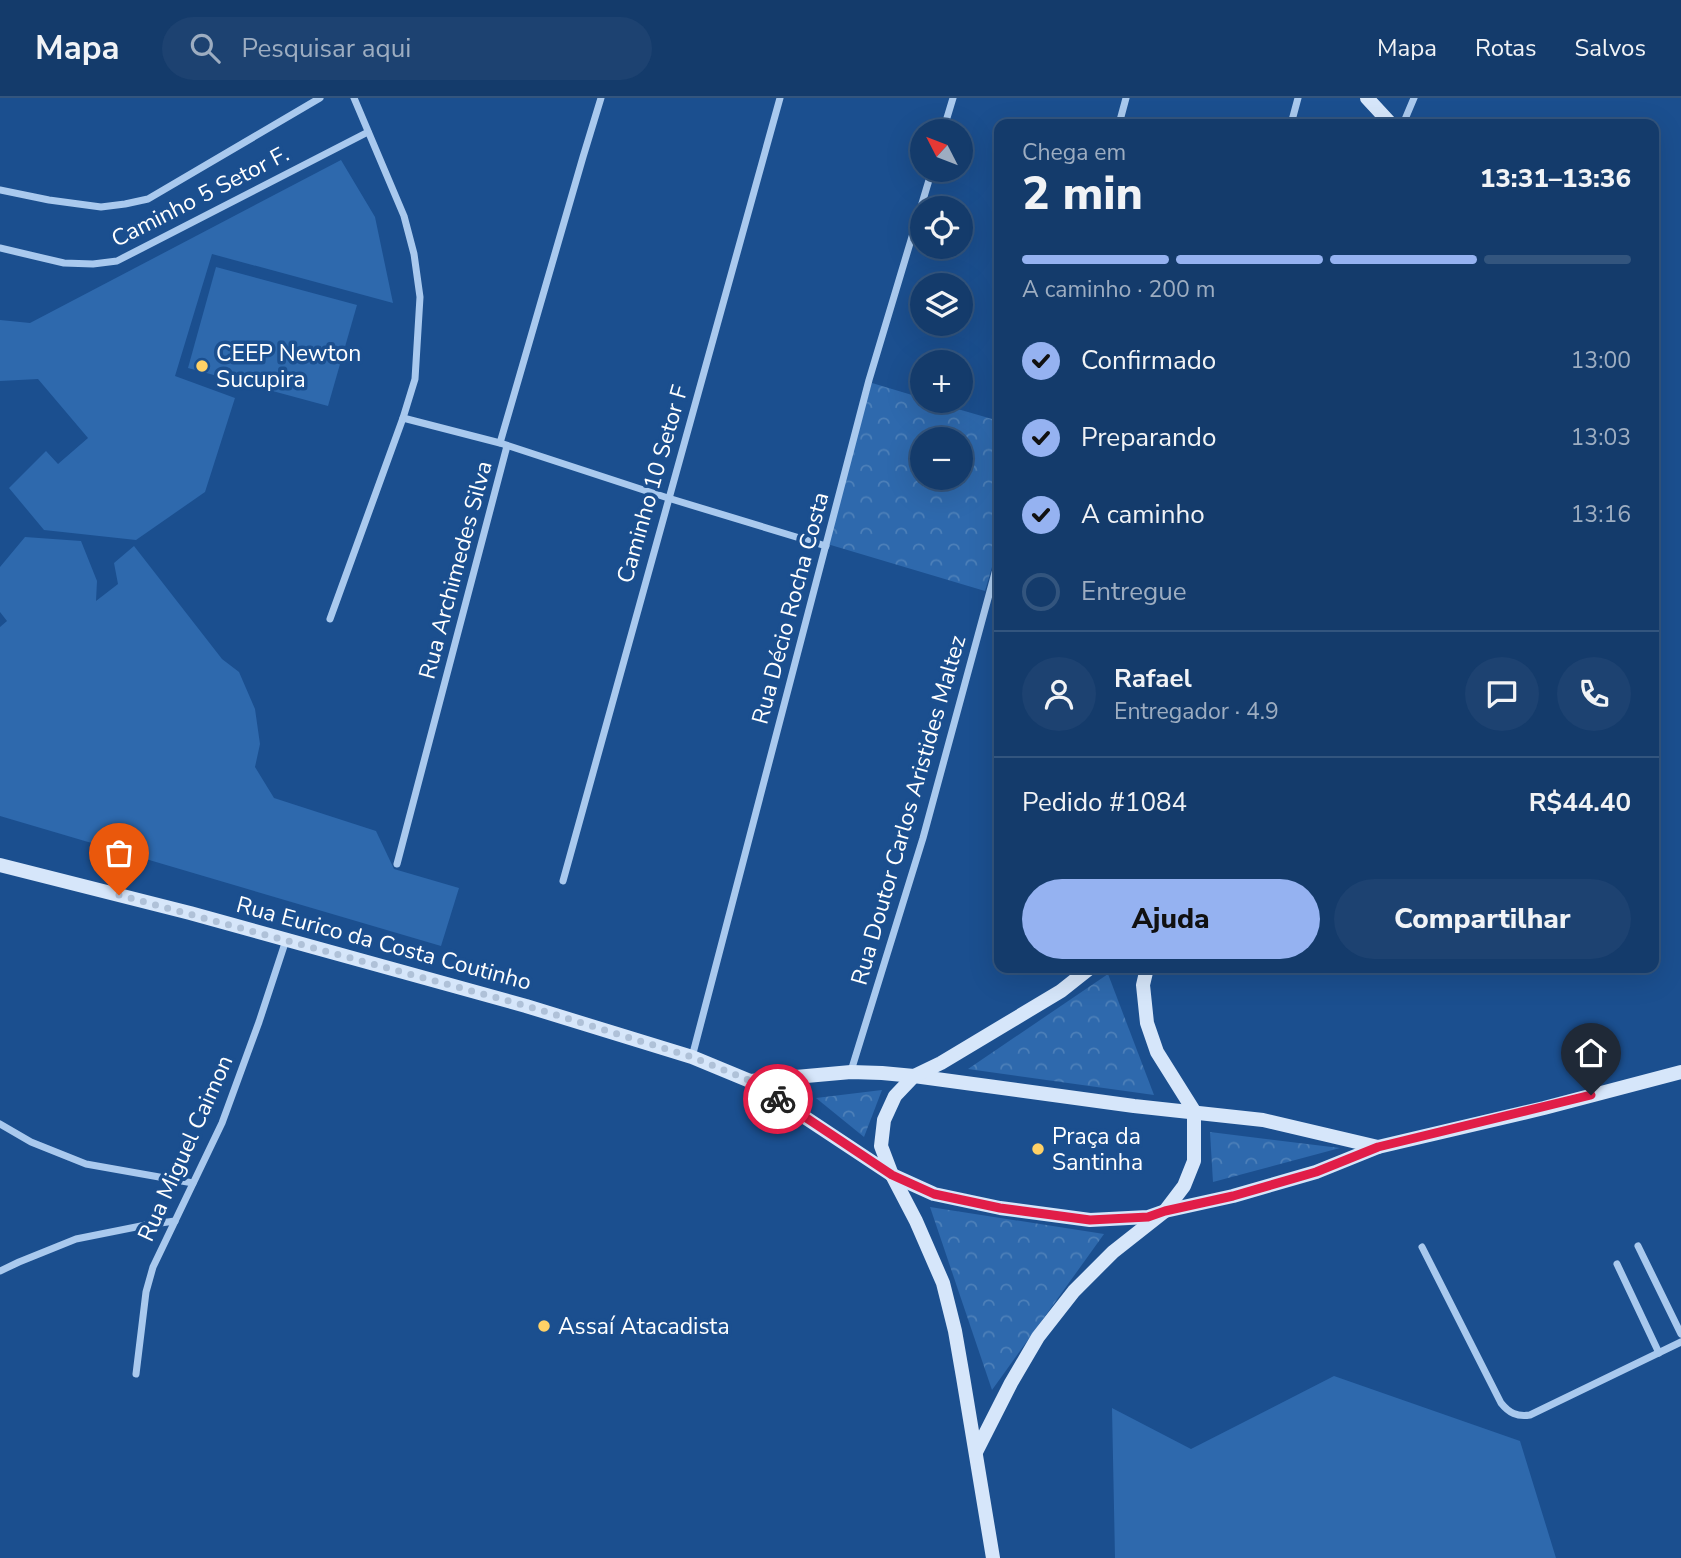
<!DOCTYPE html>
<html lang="pt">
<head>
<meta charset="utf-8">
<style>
  :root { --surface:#143b6b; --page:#1d4271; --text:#f1f3f6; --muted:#9dadc1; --line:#33557e; --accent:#95b2f1 }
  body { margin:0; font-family:"Nunito Sans",sans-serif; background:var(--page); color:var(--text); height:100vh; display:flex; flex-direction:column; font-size:26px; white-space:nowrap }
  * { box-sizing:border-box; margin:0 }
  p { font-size:23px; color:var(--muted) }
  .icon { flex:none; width:38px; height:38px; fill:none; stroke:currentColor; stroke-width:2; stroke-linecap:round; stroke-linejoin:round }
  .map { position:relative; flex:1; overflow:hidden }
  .drawer { position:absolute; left:994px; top:21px; width:665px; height:854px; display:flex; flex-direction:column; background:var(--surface); border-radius:14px; box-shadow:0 7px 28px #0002,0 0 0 2px var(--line) }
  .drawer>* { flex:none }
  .needle { width:46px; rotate:312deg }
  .tools { position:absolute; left:910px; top:21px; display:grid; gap:14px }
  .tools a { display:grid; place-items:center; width:63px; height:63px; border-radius:50%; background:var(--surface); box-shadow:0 7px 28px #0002,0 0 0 2px var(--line); font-size:35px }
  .pin { position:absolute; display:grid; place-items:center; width:60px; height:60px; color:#fff; margin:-72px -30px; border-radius:50% 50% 50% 0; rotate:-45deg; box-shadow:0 0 7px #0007 }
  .pin .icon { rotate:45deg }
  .courier { position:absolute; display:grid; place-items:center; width:70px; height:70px; margin:-35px; border:5px solid #e11d48; border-radius:50%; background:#fff; color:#222; box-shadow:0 2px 9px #0007 }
  .overview em { font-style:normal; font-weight:800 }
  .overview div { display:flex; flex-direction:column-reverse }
  .overview { display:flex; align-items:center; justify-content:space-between; height:119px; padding:0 28px }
  h1 { font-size:46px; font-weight:800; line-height:52px }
  .bar { display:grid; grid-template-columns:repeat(4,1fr); gap:10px 7px; align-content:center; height:84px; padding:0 28px }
  .bar i { height:9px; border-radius:5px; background:var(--line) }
  .bar .current { background:var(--accent) }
  .bar p { grid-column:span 4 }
  .line { display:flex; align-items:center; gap:18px; padding:0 28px; border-top:2px solid var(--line) }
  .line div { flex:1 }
  .round { display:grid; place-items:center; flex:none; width:74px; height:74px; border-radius:37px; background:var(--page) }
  ol { padding:0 28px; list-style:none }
  li { display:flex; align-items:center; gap:21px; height:77px }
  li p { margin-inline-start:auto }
  li .icon { padding:7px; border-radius:50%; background:var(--accent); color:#111; stroke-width:4 }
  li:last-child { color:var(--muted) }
  li i { width:38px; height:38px; border:4px solid var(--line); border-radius:50% }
  .primary-button { display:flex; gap:14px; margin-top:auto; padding:14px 28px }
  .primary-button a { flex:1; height:80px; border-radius:42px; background:var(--accent); color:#111; font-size:28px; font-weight:800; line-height:80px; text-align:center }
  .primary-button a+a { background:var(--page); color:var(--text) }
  header { display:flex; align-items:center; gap:42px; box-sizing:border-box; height:98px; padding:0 35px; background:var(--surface); border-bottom:2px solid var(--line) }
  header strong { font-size:33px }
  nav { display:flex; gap:38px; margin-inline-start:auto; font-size:24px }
  .search { width:490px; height:63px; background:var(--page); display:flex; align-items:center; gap:18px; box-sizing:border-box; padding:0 24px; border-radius:38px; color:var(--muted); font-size:26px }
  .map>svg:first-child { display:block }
  .grass { fill:#2e69ad }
  .forest { fill:url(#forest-crowns); fill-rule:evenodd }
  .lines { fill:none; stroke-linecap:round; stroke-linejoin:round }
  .street { stroke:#a9c9ee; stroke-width:7 }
  .secondary { stroke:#d6e6fa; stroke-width:14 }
  .done { stroke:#afc1d8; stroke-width:7; stroke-dasharray:0 12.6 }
  .route { stroke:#e11d48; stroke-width:9 }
  .poi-dot { fill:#ffd166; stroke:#1b4f8f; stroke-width:2.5 }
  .labels { text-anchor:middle; stroke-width:7; stroke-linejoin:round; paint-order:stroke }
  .street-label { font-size:23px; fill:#fff; stroke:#1b4f8f }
  .poi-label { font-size:23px; fill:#fff; stroke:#1b4f8f; text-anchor:start }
</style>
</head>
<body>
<header>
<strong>Mapa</strong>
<div class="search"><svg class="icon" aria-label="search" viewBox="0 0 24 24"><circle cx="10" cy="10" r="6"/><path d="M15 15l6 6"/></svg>Pesquisar aqui</div>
<nav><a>Mapa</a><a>Rotas</a><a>Salvos</a></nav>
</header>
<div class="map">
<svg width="1681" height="1460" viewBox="0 0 1681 1460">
  <defs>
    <pattern id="forest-crowns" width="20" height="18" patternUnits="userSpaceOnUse" patternTransform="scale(1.75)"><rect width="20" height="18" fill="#2e69ad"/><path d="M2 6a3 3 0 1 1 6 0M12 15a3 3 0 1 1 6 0" fill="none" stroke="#4d80b9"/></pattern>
  </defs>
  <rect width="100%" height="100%" fill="#1b4f8f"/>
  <g class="grass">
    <path d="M341,62L375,119L393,205L212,156L175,278L235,300L205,394L136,442L44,432L9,390L46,353L58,366L88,340L38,281L0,283V222L30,225Z"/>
    <path d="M216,169L357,207L328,308L188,270Z"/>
    <path d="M25,439L81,443L97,483L96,503L118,486L114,465L134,448L222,561L239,574L255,611L260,646L255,669L274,700L376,733L394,771L459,790L441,848L0,718V529L7,523L0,514V469Z"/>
    <path d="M1334,1278L1520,1343L1556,1460H1115L1112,1310L1191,1351Z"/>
  </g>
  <g class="forest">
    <path d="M872,285L922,300V303H930L999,323V445L985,493L824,445ZM922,341H961V380H922Z"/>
    <path d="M1108,876L1154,997L968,971Z"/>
    <path d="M882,992L864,1039L816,1000Z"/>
    <path d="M1210,1034L1340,1050L1213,1084Z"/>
    <path d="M930,1109L1104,1136L992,1292Z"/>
  </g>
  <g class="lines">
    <g class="street">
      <path d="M1119,26L1126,0"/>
      <path d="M1291,26L1298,0"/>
      <path d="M1403,26L1414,0"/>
      <path d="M943,33L953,0"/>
      <path d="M0,92L49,102L101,109L125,106L148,101L320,0"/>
      <path d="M0,150L64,165L93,166L117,163L368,34"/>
      <path d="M403,320L500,345L668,400L826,448"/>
      <path d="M500,345L583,59L601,0"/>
      <path d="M330,521L403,320L415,281L420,199L414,156L404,118L354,0"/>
      <path d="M397,766L507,348"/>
      <path d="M563,783L780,0"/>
      <path d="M692,959L869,282L932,72"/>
      <path d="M851,973L923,740L999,460"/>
      <path d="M0,1026L31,1044L86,1066L193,1085"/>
      <path d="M1638,1148L1681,1236"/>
      <path d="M1422,1149L1501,1305C1509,1315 1517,1319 1530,1317L1681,1244"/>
      <path d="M1617,1166L1659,1255"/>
      <path d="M0,1173L19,1164L76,1141L146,1127L175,1123"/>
      <path d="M136,1276L146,1194L153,1169L222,1025L259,924L286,842"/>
    </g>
    <g class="secondary">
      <path d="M1367,0L1391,26"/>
      <path d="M0,767L190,815L526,908L692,959L750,983L892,1077L934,1096L1000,1110L1090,1122L1148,1119L1165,1113L1233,1098L1316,1074L1378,1049L1544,1010L1681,974"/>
      <path d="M750,983L851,974L882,975L914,978L1134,1008L1263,1022L1378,1049"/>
      <path d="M976,1354L1011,1285L1038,1239L1074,1193L1113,1154L1165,1113L1184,1088L1194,1063V1013L1157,954L1147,925L1143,887L1147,870"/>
      <path d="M993,1460L963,1279L955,1233L943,1185L916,1123L892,1077L881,1048L884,1022L895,998L914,978L941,965L1061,893L1090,870"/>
    </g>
  </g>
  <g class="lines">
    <path class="done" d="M119,797L527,908L692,959L751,983L778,1001"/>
    <path class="route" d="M778,1001L892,1077L934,1096L1000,1110L1090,1122L1148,1119L1165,1113L1233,1098L1316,1074L1378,1049L1591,997"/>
  </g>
  <g class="poi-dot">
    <circle cx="202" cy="268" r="7"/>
    <circle cx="1038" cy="1051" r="7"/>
    <circle cx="544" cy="1228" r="7"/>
  </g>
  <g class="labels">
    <g class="street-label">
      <text transform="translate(200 98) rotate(-27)" y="8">Caminho 5 Setor F.</text>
      <text transform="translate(652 386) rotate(-74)" y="8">Caminho 10 Setor F</text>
      <text transform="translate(455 472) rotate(-75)" y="8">Rua Archimedes Silva</text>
      <text transform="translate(790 510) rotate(-75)" y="8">Rua Décio Rocha Costa</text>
      <text transform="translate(908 712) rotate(-74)" y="8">Rua Doutor Carlos Aristides Maltez</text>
      <text transform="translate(384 845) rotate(15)" y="8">Rua Eurico da Costa Coutinho</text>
      <text transform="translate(185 1050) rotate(-66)" y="8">Rua Miguel Caimon</text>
    </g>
    <g class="poi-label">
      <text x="216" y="263">CEEP Newton<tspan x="216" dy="26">Sucupira</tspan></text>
      <text x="1052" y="1046">Praça da<tspan x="1052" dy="26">Santinha</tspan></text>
      <text x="558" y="1236">Assaí Atacadista</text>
    </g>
  </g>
</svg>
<div class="tools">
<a><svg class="needle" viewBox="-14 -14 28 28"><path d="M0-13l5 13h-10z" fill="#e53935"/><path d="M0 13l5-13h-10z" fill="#9dadc1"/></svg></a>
<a><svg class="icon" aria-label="locate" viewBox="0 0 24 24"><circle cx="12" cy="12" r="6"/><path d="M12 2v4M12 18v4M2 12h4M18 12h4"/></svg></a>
<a><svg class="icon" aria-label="layers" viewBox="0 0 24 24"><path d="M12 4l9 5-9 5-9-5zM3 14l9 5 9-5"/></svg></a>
<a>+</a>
<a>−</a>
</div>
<div class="pin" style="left:119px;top:797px;background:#ea580c"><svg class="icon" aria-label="bag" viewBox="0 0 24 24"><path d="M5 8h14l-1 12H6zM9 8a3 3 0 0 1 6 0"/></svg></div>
<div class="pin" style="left:1591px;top:997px;background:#1f2937"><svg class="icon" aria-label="home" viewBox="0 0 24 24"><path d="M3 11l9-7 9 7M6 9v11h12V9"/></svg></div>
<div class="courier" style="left:778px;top:1001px"><svg class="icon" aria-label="bike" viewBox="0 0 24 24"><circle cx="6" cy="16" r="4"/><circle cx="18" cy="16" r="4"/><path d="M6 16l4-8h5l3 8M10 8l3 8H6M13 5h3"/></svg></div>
<section class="drawer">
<div class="overview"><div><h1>2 min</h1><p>Chega em</p></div><em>13:31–13:36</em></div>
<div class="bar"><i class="current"></i><i class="current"></i><i class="current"></i><i></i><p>A caminho · 200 m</p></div>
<ol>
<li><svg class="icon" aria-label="check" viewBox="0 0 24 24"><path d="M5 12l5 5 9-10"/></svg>Confirmado<p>13:00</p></li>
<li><svg class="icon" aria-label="check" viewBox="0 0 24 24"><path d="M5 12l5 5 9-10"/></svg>Preparando<p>13:03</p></li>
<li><svg class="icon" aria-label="check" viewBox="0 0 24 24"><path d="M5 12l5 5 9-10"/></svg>A caminho<p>13:16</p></li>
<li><i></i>Entregue</li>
</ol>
<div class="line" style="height:126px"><a class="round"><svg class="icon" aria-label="person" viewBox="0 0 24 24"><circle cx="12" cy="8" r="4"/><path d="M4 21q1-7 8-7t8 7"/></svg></a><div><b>Rafael</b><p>Entregador · 4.9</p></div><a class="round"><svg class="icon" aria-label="chat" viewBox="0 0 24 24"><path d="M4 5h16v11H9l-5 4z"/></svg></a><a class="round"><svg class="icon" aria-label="phone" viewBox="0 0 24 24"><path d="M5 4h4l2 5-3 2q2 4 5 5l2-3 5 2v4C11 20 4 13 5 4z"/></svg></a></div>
<div class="line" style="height:91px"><div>Pedido #1084</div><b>R$44.40</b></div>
<div class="primary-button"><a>Ajuda</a><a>Compartilhar</a></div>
</section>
</div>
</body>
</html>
